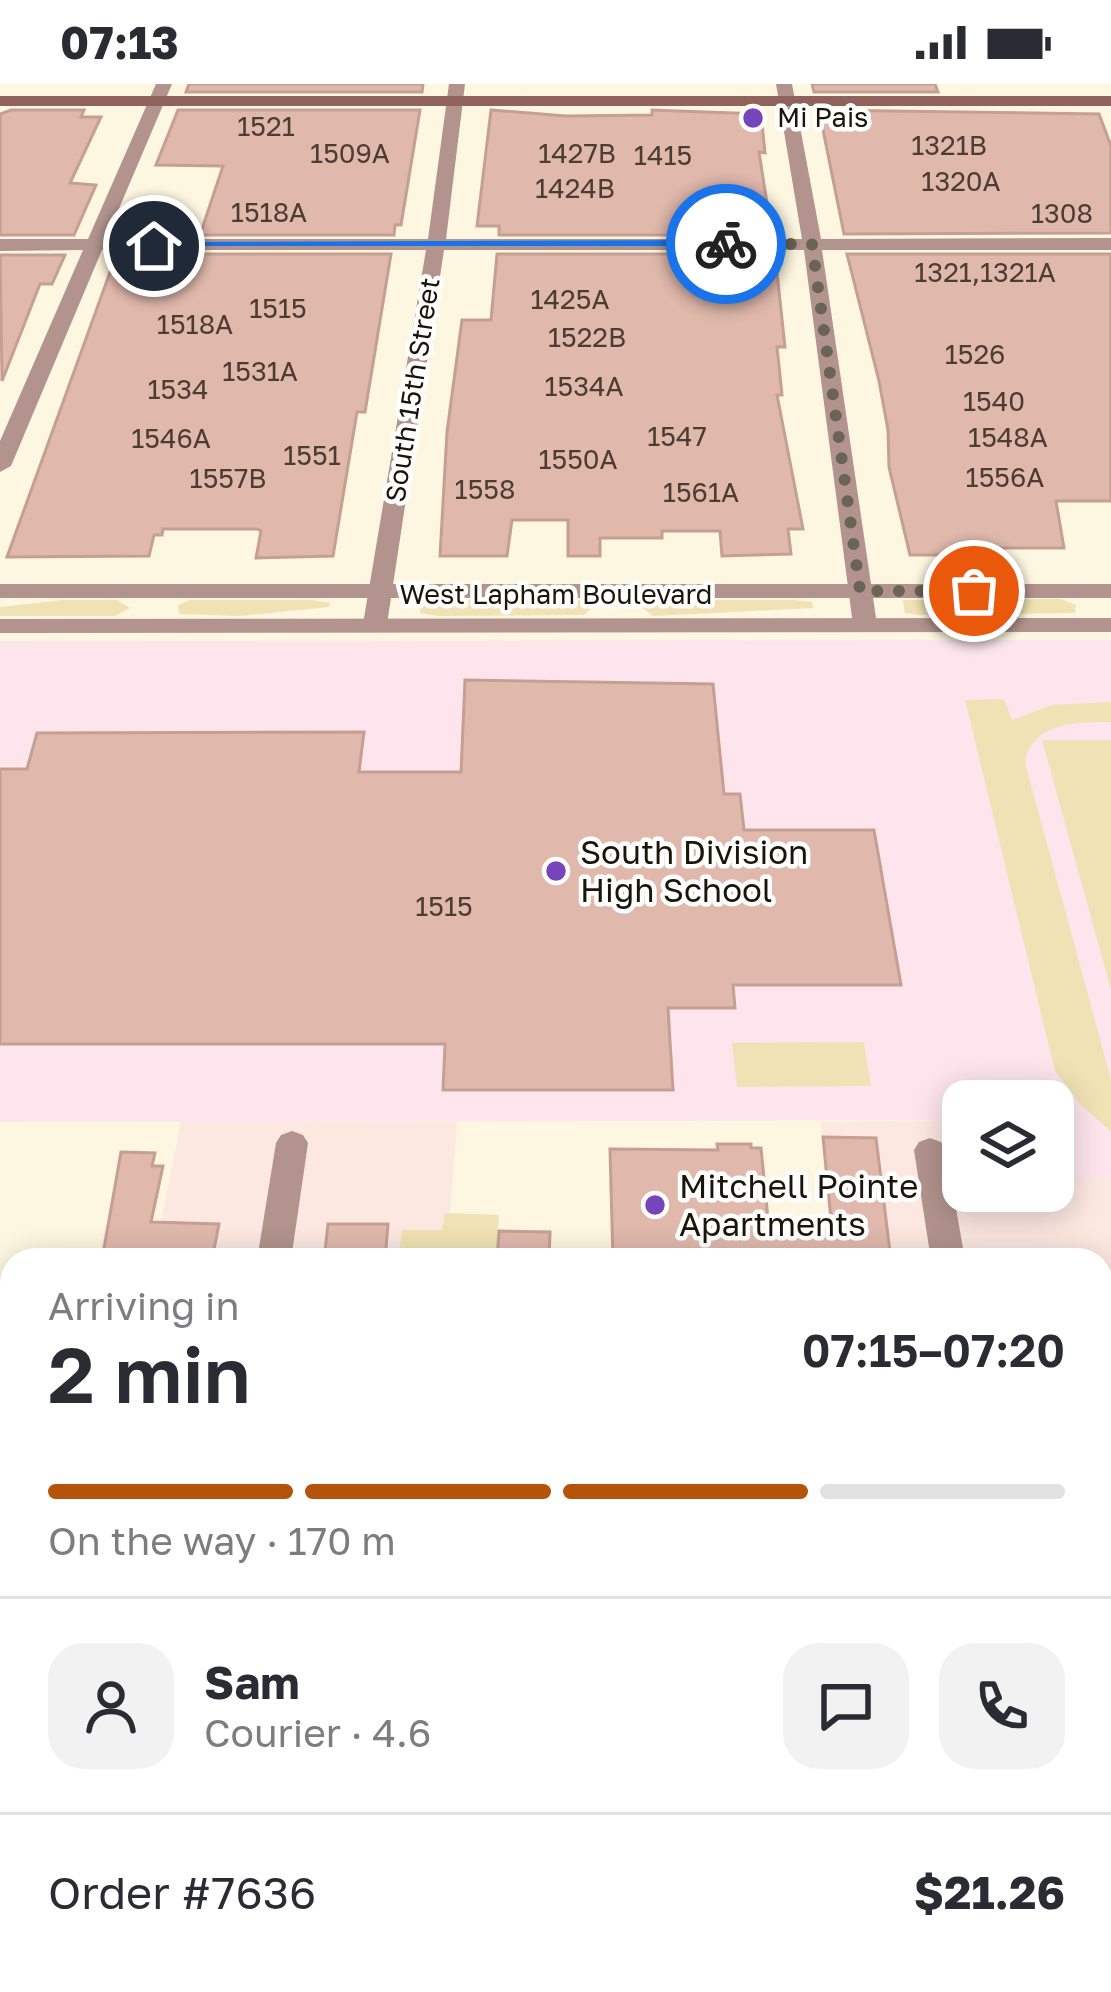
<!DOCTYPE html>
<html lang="en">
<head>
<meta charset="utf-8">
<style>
  :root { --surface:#fff; --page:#f2f2f3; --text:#2b2b33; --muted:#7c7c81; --line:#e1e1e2; --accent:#b45309 }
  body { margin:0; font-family:"Golos Text",sans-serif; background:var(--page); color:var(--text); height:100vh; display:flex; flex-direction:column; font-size:45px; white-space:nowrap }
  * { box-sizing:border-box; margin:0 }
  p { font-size:39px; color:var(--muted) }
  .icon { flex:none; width:66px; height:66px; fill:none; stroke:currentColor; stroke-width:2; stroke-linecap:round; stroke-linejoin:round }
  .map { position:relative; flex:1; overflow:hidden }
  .details { position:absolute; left:0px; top:1164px; width:1113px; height:744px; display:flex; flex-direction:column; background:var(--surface); border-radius:36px 36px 0 0; box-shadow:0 6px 30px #0003 }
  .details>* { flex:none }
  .buttons { position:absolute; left:942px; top:996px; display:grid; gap:24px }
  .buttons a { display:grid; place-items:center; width:132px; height:132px; border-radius:24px; background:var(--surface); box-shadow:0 6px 30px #0003; font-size:60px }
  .pin { position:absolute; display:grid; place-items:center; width:102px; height:102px; color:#fff; margin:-51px; border:6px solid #fff; border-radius:50%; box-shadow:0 3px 12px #0007 }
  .courier { position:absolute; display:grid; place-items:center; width:120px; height:120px; margin:-60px; border:9px solid #1a73e8; border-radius:50%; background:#fff; color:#222; box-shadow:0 3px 15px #0007 }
  .headline em { font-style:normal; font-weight:600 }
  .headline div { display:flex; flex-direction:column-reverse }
  .headline { display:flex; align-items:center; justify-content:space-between; height:204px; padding:0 48px }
  h1 { font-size:78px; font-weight:600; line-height:90px }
  .bar { display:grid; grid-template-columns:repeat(4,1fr); gap:18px 12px; align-content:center; height:144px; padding:0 48px }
  .bar i { height:15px; border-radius:9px; background:var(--line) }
  .bar .selected { background:var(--accent) }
  .bar p { grid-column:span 4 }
  .line { display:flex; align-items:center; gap:30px; padding:0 48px; border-top:3px solid var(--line) }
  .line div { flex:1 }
  .round { display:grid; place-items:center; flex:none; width:126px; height:126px; border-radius:36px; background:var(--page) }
  .status { display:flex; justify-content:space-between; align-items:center; height:84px; padding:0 60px; background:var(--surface); direction:ltr }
  .status svg { height:33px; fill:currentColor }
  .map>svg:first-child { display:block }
  .commercial { fill:#fce7e1 }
  .education { fill:#fee5ed }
  .green { fill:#f0e2b4 }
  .building { fill:#e0b8ac; stroke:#c69f93; stroke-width:3 }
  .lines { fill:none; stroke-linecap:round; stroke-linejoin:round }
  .minor { fill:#b2938d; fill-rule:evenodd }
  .tertiary { fill:#b2938d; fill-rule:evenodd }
  .secondary { fill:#8f635c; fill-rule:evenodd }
  .route { fill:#1a73e8 }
  .done { stroke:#696454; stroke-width:12; stroke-dasharray:0 21.6 }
  .poi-dot { fill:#7645bc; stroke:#fff; stroke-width:4.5 }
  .labels { text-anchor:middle; stroke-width:9; stroke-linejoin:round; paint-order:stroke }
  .far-poi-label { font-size:27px; fill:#191508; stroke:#fff; text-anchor:start }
  .number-label { font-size:27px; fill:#4b3e31 }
  .far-street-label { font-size:27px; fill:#191508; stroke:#fff }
  .poi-label { font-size:33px; fill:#191508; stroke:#fff; text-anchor:start }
</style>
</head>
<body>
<div class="status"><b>07:13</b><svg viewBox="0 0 49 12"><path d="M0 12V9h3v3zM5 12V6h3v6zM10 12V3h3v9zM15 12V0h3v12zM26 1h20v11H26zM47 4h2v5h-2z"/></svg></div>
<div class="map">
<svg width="1111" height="1908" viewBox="0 0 1111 1908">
  <rect width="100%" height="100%" fill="#fdf6e0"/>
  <g class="commercial">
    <path d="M963,1036V1107H1053V1094H1111V1250H1101V1176H832L821,1038Z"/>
    <path d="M181,1038H457L446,1176H98L106,1140L161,1138Z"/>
    <rect x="0" y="1327" width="12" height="129"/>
    <path d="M1101,1327H1111V1908H1102L1100,1896Z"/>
    <path d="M194,1896H576L575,1908H192Z"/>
  </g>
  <g class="education">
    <path d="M1111,556V1094H1053V1017H963V1036L0,1038V557Z"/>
    <path d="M0,1456H12V1896H106L104,1908H0Z"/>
  </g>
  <g class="green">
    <path d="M1061,515L1076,521L1075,529L919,531L905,529L903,516Z"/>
    <path d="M64,516H117L130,524L115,532H0V523Z"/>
    <path d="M190,516H312L330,519L329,523L240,532L179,530L178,521Z"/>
    <path d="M421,516H581L594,522L584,531L439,532L420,529Z"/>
    <path d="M651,516H793L812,518L813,524L653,532L642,523Z"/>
    <path d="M1004,615L1012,636L1052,621L1111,618V638C1078,638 1031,638 1025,679L1111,995V1048L1081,1021L1055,987L965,616Z"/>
    <path d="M1042,656H1111V906Z"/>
    <path d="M864,958L871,1002L737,1003L732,959Z"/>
    <path d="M445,1129L499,1131L496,1176H398L402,1146H442Z"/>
  </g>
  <g class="building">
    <path d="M189,0H423L422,8H186Z"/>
    <path d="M812,0H935L938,8H814Z"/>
    <path d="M11,26H84L81,33H101L70,99L96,101L74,151H0V30Z"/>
    <path d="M178,26H420L401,141H395L394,151H200L223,82L156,81Z"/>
    <path d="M491,26L566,32L652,31V26L761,30L765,69L759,68L772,151H499V142H477Z"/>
    <path d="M819,26L1099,30L1111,62V149L844,150Z"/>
    <path d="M193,170H391L365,328H357L333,472L256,474L261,447L257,445H163L162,451H154L149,472L7,473L113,180L190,177Z"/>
    <path d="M497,170H775L785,263H777L782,311H777L803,445H788L791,470L722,472L720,447H662V454H600V472H568V436H512L507,472H440L447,348L462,236H491Z"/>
    <path d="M847,170H1111V417H1056L1064,464H978L980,471H910L889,383L888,346L879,297Z"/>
    <path d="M0,171H65L52,200H40L2,297Z"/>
    <path d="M465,596L713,600L724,710H740L744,746H874L901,901H733L735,924H668L673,1006H443L445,960H0V685H27L37,649L364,648L359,688H461Z"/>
    <path d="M823,1053L876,1054L891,1176H613L610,1065L718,1066L717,1060H751V1064H761L769,1145H832Z"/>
    <path d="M121,1068L155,1069L152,1082H163L151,1138L219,1140L212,1176H102Z"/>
    <path d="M328,1140H388L385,1176H324Z"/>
    <path d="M499,1147L550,1148L549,1176H497Z"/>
  </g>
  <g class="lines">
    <g class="minor">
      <path d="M156,0H172L106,155H428L449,0H465L446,155H802L776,0H792L821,155L1111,154V166H822L877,541L865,548L853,541L804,166H444L387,540L375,547L363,540L426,166H102L11,382L0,388V357L83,166L0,167V155H88Z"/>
      <path d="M292,1047L303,1051L308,1059L291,1176H257L276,1059L281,1051Z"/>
      <path d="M930,1054L941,1058L946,1066L965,1176H931L914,1066L919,1058Z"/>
      <path d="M132,1896H176L174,1908H130Z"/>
      <path d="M1031,1896H1075L1076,1908H1032Z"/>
    </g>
    <g class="tertiary">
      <rect x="0" y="500" width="1111" height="14"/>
      <path d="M1111,534V548L0,549V535Z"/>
      <rect x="1101" y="1277" width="10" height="28"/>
      <rect x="0" y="1278" width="12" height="28"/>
    </g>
    <rect class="secondary" x="0" y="12" width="1111" height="10"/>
  </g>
  <path class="route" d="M726,156L730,162H148L154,158Z"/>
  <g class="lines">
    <path class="done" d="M726,160H812L860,507H974"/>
  </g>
  <g class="poi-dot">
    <circle cx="753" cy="34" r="12"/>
    <circle cx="556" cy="787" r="12"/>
    <circle cx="655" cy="1121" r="12"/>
  </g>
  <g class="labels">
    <g class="far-poi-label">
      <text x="777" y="43">Mi Pais</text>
    </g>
    <g class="number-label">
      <text x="266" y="52">1521</text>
      <text x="949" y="71">1321B</text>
      <text x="350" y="79">1509A</text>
      <text x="577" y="79">1427B</text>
      <text x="663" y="81">1415</text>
      <text x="961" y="107">1320A</text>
      <text x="575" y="114">1424B</text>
      <text x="269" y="138">1518A</text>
      <text x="1062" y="139">1308</text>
      <text x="985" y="198">1321,1321A</text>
      <text x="570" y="225">1425A</text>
      <text x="278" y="234">1515</text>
      <text x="195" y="250">1518A</text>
      <text x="587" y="263">1522B</text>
      <text x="975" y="280">1526</text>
      <text x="260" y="297">1531A</text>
      <text x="584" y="312">1534A</text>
      <text x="178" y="315">1534</text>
      <text x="994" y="327">1540</text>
      <text x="677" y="362">1547</text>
      <text x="1008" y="363">1548A</text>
      <text x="171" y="364">1546A</text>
      <text x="312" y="381">1551</text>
      <text x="578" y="385">1550A</text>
      <text x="1005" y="403">1556A</text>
      <text x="228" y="404">1557B</text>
      <text x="485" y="415">1558</text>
      <text x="701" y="418">1561A</text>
      <text x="444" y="832">1515</text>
    </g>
    <g class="far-street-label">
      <text transform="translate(413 306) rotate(-81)" y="9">South 15th Street</text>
      <text x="556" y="520">West Lapham Boulevard</text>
    </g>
    <g class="poi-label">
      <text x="580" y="780">South Division<tspan x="580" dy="38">High School</tspan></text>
      <text x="679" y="1114">Mitchell Pointe<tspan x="679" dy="38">Apartments</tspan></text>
    </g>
  </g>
</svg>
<div class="buttons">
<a><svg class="icon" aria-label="layers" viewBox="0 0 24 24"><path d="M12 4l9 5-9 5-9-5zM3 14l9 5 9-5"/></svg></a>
</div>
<div class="pin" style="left:974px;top:507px;background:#ea580c"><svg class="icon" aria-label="bag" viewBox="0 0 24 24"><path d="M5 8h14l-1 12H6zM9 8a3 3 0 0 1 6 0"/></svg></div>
<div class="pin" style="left:154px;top:162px;background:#1f2937"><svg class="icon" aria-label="home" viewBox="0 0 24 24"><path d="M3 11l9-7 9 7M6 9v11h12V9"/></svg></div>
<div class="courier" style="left:726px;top:160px"><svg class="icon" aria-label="bike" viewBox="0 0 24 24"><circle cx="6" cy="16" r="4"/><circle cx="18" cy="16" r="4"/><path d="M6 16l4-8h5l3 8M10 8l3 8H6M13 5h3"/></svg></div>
<section class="details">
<div class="headline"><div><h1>2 min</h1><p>Arriving in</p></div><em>07:15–07:20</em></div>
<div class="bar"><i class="selected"></i><i class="selected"></i><i class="selected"></i><i></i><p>On the way · 170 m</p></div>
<div class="line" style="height:216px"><a class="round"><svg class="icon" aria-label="person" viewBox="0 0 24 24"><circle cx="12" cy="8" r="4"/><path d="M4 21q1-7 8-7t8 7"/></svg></a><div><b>Sam</b><p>Courier · 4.6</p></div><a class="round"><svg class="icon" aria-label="chat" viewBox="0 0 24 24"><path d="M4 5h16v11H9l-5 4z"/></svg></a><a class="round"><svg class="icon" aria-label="phone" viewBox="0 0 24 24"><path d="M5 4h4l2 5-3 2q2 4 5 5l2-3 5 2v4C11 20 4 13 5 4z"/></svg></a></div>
<div class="line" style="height:156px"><div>Order #7636</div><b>$21.26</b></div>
</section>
</div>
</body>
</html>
